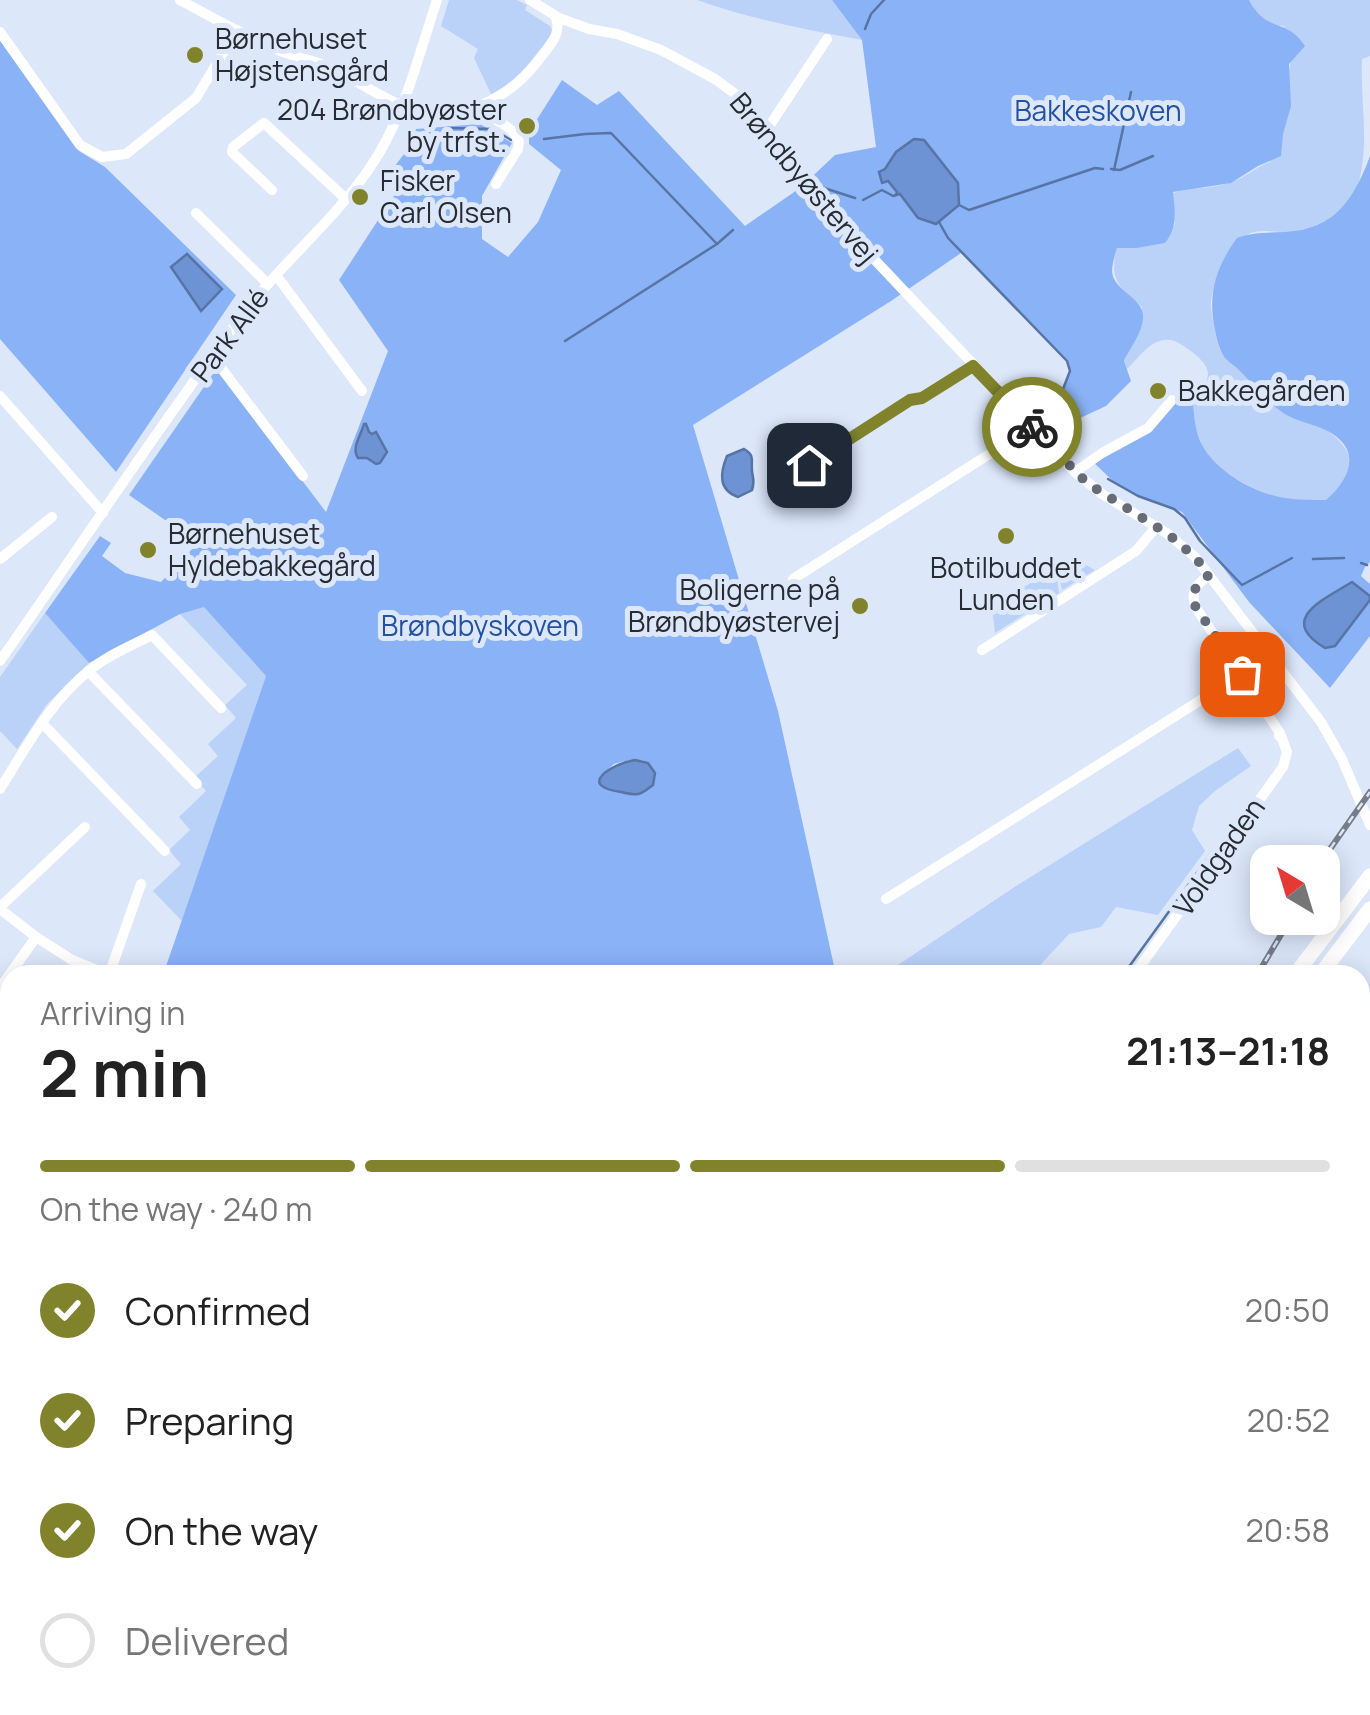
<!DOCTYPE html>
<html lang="en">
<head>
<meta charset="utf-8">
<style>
  :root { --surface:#fff; --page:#f6f6f6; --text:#222; --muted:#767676; --line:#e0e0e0; --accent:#80832c }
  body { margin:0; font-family:Manrope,sans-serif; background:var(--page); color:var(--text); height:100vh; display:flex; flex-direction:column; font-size:38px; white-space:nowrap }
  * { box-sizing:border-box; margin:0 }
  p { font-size:32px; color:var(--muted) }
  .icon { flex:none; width:55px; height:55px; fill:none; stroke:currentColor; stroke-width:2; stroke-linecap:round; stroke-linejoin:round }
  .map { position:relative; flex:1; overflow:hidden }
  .sheet { position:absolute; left:0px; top:965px; width:1370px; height:750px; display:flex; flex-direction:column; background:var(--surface); border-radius:30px 30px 0 0; box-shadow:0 5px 25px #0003 }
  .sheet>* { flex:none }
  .needle { width:65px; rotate:322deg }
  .controls { position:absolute; left:1250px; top:845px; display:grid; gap:20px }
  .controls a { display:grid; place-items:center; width:90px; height:90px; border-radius:20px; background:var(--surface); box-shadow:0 5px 25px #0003; font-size:50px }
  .pin { position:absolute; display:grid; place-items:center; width:85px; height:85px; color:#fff; margin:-42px; border-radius:20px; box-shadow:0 5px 15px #0006 }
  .courier { position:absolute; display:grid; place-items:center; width:100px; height:100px; margin:-50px; border:8px solid #80832c; border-radius:50%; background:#fff; color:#222; box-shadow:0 2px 12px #0007 }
  .headline em { font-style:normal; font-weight:700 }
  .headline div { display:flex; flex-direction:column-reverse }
  .headline { display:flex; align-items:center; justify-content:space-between; height:170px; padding:0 40px }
  h1 { font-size:65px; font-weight:700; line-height:75px }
  .bar { display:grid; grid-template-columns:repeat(4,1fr); gap:15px 10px; align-content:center; height:120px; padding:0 40px }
  .bar i { height:12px; border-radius:8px; background:var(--line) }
  .bar .current { background:var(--accent) }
  .bar p { grid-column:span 4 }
  ol { padding:0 40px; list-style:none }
  li { display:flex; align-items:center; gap:30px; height:110px }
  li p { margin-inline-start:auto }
  li .icon { padding:10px; border-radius:50%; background:var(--accent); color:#fff; stroke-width:4 }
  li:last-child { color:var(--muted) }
  li i { width:55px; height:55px; border:5px solid var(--line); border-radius:50% }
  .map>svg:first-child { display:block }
  .green { fill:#bad1f8 }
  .forest { fill:#8ab2f6; fill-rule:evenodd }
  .water { fill:#6d93d5; stroke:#5874a4; stroke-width:2.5 }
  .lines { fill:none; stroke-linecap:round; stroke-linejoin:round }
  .stream { stroke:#5874a4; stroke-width:2.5 }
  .minor { stroke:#fff; stroke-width:10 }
  .highway { stroke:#fff; stroke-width:15 }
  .rail-casing { stroke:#767d89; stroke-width:6 }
  .rail { stroke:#dce7fa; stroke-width:2.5; stroke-dasharray:8; stroke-linecap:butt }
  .done { stroke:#666d78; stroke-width:10; stroke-dasharray:0 18 }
  .route { stroke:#80832c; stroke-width:12 }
  .poi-dot { fill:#80832c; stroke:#dce7fa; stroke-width:4 }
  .labels { text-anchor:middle; stroke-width:10; stroke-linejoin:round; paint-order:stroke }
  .poi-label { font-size:28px; fill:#272b32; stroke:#dce7fa; text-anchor:start }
  .park-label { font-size:28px; fill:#2451a0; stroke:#dce7fa }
  .street-label { font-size:28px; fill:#272b32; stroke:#dce7fa }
</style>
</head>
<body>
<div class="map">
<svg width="1370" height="1715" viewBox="0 0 1370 1715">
  <rect width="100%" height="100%" fill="#dce7fa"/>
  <g class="green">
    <path d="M449,0H517L527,5L525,10L550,26L553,32C535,57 519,80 491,94L474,58L478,49L441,26Z"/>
    <path d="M697,0H832L862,40C807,30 750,19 697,0Z"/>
    <path d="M1249,0H1370V56L1362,59C1360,104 1370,141 1358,186C1342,214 1317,231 1284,232C1275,232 1263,230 1254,232C1228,239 1215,276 1211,300C1210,309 1213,321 1215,330C1216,337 1218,347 1221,352C1225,359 1232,363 1238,368C1253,382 1263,399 1281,411C1294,420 1309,422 1323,428C1330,432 1336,437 1341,443C1360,465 1346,483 1326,500C1311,500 1294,501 1278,497C1248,488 1209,468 1198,436C1194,423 1194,409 1193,396C1213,379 1213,368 1192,352C1184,346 1175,338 1164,340C1148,342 1138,359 1127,369L1124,361L1139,332L1142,307C1118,285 1109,281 1117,247L1137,248L1165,243L1175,224L1173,193C1192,187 1214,189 1232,182C1246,177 1256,167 1270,162C1275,152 1281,142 1283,131C1288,112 1286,73 1292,58L1284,26C1266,24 1258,16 1249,0Z"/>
    <path d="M1071,557L1095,570L1062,590L1057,566Z"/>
    <path d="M1056,567L1059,593L1042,604L1035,598L1018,591Z"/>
    <path d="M1016,592L1038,606L995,633L992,608Z"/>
    <path d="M204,606L266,676L182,921L153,891L181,864L169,850L190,830L179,817L206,791L194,778L218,756L208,744L236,718L225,705L247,685L180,614Z"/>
    <path d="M45,613L89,663L47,704L17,749L0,731V677Z"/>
    <path d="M1238,748L1251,766L1215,791L1199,806L1192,830L1205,851L1158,915L1116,907L1101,927L1069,934L1031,975H883L1016,886Z"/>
    <path d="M1370,1080V1242L1360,1237V1095Z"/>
    <path d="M0,1203L10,1220V1527L0,1514Z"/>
    <path d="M0,1634L10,1649V1705H24L21,1715H0Z"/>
    <path d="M170,1705H502L510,1715H179Z"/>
  </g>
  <g class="forest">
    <path d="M832,0H1249C1267,34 1286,17 1305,46L1289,64L1291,106L1283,134L1281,156L1258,166L1231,183L1173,192C1175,212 1178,227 1165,243L1137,248H1117C1115,255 1112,264 1112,272C1114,291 1144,298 1143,317C1143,332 1130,348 1124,361L1131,381L1106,406L1063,426L1057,407L1070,371L1067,361L961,253L891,301L693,425L778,711L836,975H163L266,676L204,607L180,614L89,663L45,613L100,536L111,543L102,556L125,573L161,582L195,546L175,527L129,495L217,368L326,512L388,351L339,280L399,188L388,175L404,154L416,129L480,124L512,143L482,196V239L508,257L538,222L561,170L529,144V132L562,80L597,105L619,91L745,226L800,188L835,155L876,147L862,40ZM629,760H640L648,763L655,779L653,785L637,795L627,793L600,776L614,764Z"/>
    <path d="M0,37L79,151L105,167L236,295L116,472L0,339Z"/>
    <path d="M1370,156V562L1365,567L1361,576L1370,584V596L1352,582L1323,599L1305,616C1305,634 1310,638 1325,648L1335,646L1370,600V636L1330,688L1249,602L1182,512L1138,496L1115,483L1092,461L1178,401L1187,399L1193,401C1194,414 1195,429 1200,441C1214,471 1254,493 1285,498C1299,500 1313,500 1326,500C1354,476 1362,445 1321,428C1309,423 1297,421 1285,414C1266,402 1255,386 1240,371C1235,365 1227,362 1223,355C1218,347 1216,335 1214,325C1208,291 1217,266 1237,238C1253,232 1268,233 1285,232C1335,229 1354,199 1370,156Z"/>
    <path d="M24,1705H93L101,1715H21Z"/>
  </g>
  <g class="water">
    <path d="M914,139L924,140L958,183L959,205L936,224L918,218L900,194L896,195L897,192L888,181L882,183L879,172L885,169L896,152Z"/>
    <path d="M187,254L222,289L201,311L171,267Z"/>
    <path d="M364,424H366L369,432L372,434L376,432L387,452L380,463L376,464L367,458H358C351,448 361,435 364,424Z"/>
    <path d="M744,449C755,455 751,460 752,471C753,479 755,481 752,490L738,497C718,490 720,473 727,456Z"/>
    <path d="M1352,582L1370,596V600L1335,646L1325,648C1276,619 1325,599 1352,582Z"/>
    <path d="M635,760L648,763L655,773L653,785C649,788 642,794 638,794C632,795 626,793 621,792C576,786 611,764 635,760Z"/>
  </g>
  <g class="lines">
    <g class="stream">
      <path d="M865,29L871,14L884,0"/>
      <path d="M448,128L493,129L511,140"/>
      <path d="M544,139L585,134L611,133L717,244"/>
      <path d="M1111,169L1120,170L1153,156"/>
      <path d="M1114,170L1131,92"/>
      <path d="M821,187L855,198"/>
      <path d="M863,200L882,190L893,196L896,195"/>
      <path d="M959,205L969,210L1095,168L1103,169"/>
      <path d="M939,222L948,238L1067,361L1070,371L1051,420L1058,434"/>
      <path d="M565,341L717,244L733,230"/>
      <path d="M1108,479L1138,496L1174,509L1185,518L1200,541L1242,585L1292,558"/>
      <path d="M1313,559L1344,558"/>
      <path d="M1361,563L1367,565"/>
      <path d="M1123,975L1212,852"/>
      <path d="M0,1231L4,1235"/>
      <path d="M6,1239L10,1243"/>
      <path d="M504,1705L512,1715"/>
    </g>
    <g class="minor">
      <path d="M180,0C211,17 243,35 275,49C294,57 314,60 333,69C359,81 382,99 408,108C455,125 508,100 537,62C547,48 564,34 555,16"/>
      <path d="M530,0L559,18L589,29L617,34L661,50L715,79L738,96L840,223L1075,472L1102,494L1168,534L1195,557L1321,722L1342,759L1370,825"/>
      <path d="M0,32L80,145L102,157L126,154L196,98L237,30"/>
      <path d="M482,105C490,123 513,123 519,142L518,149L496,184"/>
      <path d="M766,131L827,39"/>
      <path d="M272,190L232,152L233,147L264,123L346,199"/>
      <path d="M196,213L268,284"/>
      <path d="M276,275L362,391"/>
      <path d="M212,356L303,476"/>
      <path d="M0,396L103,513"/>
      <path d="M1075,472L1102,453L1148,428L1172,400"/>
      <path d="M807,475L809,465L910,400L923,398L973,366"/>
      <path d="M0,559L52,517"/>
      <path d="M1209,575C1197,584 1189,592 1196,608L1280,733L1279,736"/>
      <path d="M793,579L1032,427"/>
      <path d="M982,650L1136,551L1157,526"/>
      <path d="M0,661C80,547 156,430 240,318C279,265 332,223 369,169C404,119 418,57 437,0"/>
      <path d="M88,671L197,784"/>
      <path d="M42,723L165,851"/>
      <path d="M0,789C26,748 50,701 90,670C108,655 131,646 152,635L221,708"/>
      <path d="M886,899L1242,674"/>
      <path d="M0,907L85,827"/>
      <path d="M0,909L36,937L72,960L109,975L141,884"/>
      <path d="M1134,975L1283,767L1287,752L1280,733"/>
      <path d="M0,988L36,937"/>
      <path d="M1360,1080L1370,1065"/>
    </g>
    <g class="highway">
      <path d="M1295,975L1370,876"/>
      <path d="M1320,975L1370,909"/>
      <path d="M0,1532L10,1545"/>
      <path d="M0,1566L10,1578"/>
      <path d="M118,1705L127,1715"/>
      <path d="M142,1705L151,1715"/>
      <path d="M159,1705L168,1715"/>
      <path d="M818,1715L824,1705"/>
      <path d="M853,1715L858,1705"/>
    </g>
    <g class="rail-casing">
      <g id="rail">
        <path d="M1321,862L1370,792"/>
        <path d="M1257,975L1291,918"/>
        <path d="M1010,1715L1012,1705"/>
      </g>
    </g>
    <use href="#rail" class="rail"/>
  </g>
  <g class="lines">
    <path class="done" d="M1032,427L1087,483L1168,534L1195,557L1209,575C1196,584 1190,592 1196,608L1242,674"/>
    <path class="route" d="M809,465L910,400L922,398L973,366L1032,427"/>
  </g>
  <g class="poi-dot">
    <circle cx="195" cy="55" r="10"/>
    <circle cx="527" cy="126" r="10"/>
    <circle cx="360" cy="197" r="10"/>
    <circle cx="1158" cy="391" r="10"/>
    <circle cx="1006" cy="536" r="10"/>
    <circle cx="148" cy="550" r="10"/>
    <circle cx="860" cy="606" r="10"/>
  </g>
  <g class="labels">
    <g class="poi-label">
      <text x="215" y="49">Børnehuset<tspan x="215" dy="32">Højstensgård</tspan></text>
      <text x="507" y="120" text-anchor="end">204 Brøndbyøster<tspan x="507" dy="32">by trfst.</tspan></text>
      <text x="380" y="191">Fisker<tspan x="380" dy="32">Carl Olsen</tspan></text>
      <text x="1178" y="401">Bakkegården</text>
      <text x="168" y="544">Børnehuset<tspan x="168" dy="32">Hyldebakkegård</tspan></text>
      <text x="1006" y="578" text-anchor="middle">Botilbuddet<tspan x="1006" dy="32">Lunden</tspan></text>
      <text x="840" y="600" text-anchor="end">Boligerne på<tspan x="840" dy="32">Brøndbyøstervej</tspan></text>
    </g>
    <g class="park-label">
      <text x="1098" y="121">Bakkeskoven</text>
      <text x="480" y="636">Brøndbyskoven</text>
    </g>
    <g class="street-label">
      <text transform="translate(804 178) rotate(50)" y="10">Brøndbyøstervej</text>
      <text transform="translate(230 335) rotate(-53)" y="10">Park Allé</text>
      <text transform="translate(1219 857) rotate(-55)" y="10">Voldgaden</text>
    </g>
  </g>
</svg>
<div class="controls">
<a><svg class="needle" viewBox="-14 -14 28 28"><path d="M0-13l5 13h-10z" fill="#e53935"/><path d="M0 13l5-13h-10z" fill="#767676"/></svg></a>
</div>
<div class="pin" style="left:1242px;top:674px;background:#ea580c"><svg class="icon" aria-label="bag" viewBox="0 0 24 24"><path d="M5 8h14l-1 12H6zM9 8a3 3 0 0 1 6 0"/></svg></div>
<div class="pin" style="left:809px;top:465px;background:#1f2937"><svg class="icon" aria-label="home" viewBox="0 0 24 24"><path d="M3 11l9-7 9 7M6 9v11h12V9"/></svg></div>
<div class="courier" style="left:1032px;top:427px"><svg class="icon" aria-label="bike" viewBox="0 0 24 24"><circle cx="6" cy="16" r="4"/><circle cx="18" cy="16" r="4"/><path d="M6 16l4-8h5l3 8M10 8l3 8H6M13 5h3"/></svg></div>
<section class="sheet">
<div class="headline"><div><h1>2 min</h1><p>Arriving in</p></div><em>21:13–21:18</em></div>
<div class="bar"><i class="current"></i><i class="current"></i><i class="current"></i><i></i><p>On the way · 240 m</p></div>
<ol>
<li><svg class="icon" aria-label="check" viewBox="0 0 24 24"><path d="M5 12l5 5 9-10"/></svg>Confirmed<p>20:50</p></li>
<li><svg class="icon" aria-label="check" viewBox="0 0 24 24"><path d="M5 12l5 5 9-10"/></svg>Preparing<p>20:52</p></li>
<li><svg class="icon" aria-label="check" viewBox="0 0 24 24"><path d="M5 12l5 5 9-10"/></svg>On the way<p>20:58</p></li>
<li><i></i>Delivered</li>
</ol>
</section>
</div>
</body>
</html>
